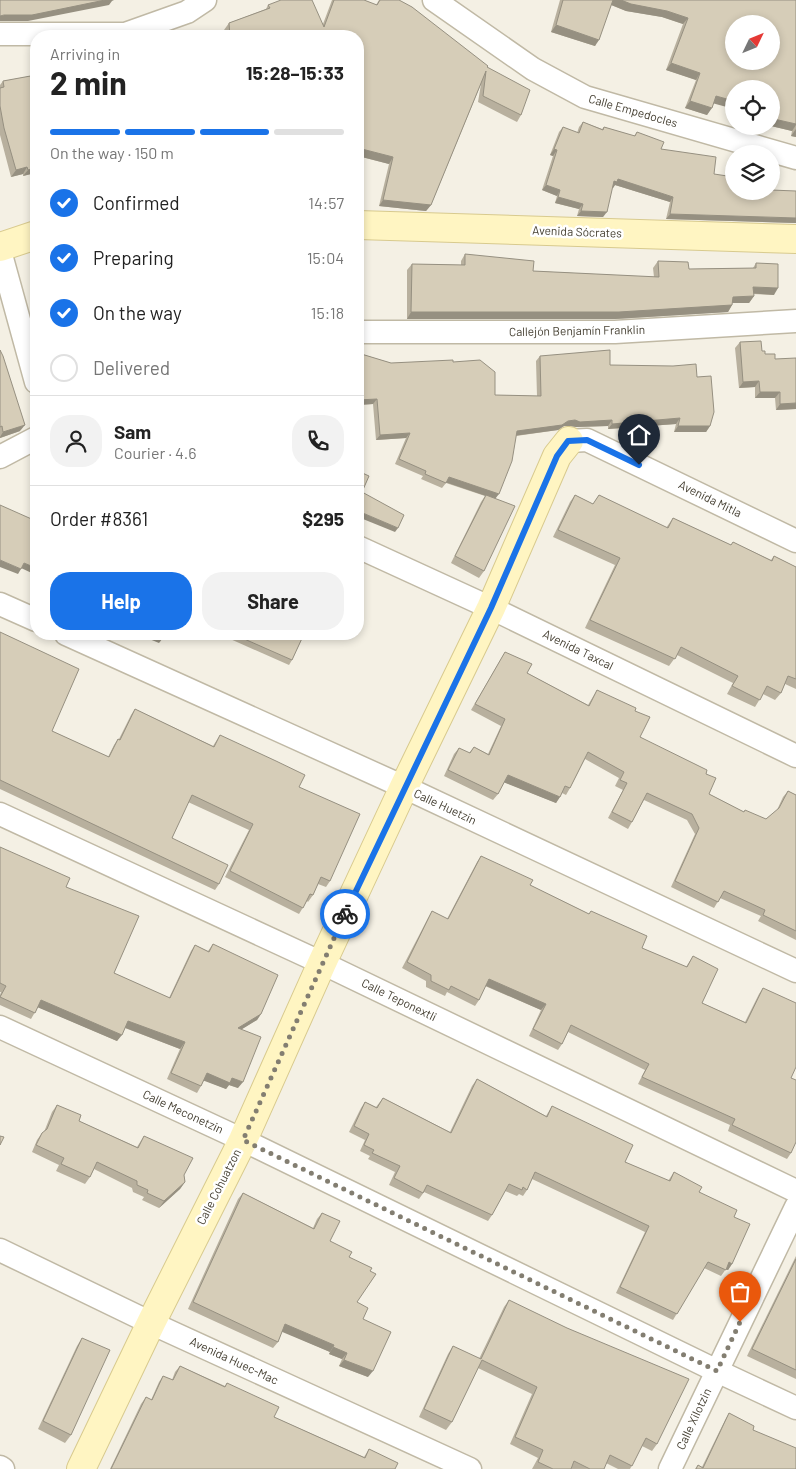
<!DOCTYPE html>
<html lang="en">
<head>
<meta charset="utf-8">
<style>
  :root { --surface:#fff; --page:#f2f2f2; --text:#222; --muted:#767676; --line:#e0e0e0; --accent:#1a73e8 }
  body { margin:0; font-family:Barlow,sans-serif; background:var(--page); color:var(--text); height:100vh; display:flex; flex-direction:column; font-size:19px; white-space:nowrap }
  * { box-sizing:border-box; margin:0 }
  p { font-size:16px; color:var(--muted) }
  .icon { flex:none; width:28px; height:28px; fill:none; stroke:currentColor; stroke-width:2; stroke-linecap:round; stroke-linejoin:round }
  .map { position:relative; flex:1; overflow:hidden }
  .side { position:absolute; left:30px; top:30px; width:334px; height:610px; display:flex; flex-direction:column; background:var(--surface); border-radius:20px; box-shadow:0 2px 8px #0003 }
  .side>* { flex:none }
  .needle { width:32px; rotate:47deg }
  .fabs { position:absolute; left:725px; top:15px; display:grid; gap:10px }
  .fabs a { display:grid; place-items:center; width:55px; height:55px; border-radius:50%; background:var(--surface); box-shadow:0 2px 8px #0003; font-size:25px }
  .pin { position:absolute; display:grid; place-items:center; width:42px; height:42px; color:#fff; margin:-51px -21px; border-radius:50% 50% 50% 0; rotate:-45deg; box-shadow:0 0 5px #0007 }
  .pin .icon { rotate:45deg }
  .courier { position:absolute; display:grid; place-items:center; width:50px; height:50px; margin:-25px; border:4px solid #1a73e8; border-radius:50%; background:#fff; color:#222; box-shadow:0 1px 6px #0007 }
  .headline em { font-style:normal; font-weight:700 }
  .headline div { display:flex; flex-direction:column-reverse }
  .headline { display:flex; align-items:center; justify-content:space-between; height:85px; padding:0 20px }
  h1 { font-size:32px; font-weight:700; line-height:38px }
  .bar { display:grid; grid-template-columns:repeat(4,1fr); gap:8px 5px; align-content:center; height:60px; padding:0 20px }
  .bar i { height:6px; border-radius:4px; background:var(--line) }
  .bar .current { background:var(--accent) }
  .bar p { grid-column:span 4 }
  .line { display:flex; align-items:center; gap:12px; padding:0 20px; border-top:1px solid var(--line) }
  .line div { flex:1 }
  .round { display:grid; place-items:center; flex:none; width:52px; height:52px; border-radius:20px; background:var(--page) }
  ol { padding:0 20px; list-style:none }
  li { display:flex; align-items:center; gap:15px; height:55px }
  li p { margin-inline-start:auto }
  li .icon { padding:5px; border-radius:50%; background:var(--accent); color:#fff; stroke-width:4 }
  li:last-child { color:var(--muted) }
  li i { width:28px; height:28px; border:2px solid var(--line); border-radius:50% }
  .action { display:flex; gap:10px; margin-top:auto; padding:10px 20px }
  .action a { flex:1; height:58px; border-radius:20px; background:var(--accent); color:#fff; font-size:20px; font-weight:700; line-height:58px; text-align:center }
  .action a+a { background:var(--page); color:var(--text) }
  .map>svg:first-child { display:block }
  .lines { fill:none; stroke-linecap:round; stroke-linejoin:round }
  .street-casing { stroke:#c0b9a5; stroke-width:25 }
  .secondary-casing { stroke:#d8ca8e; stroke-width:30 }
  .street { stroke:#fff; stroke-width:22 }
  .secondary { stroke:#fff5c2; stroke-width:28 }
  .wall { fill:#b8b09e }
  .shaded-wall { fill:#969081 }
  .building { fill:#d6cdb8; stroke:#969081; fill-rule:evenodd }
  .done { stroke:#837e71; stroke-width:5; stroke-dasharray:0 9 }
  .route { stroke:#1a73e8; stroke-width:6 }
  .labels { text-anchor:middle; stroke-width:5; stroke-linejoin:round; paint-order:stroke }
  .street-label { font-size:12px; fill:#464033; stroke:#fff }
</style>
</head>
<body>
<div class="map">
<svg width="796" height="1469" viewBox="0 0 796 1469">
  <rect width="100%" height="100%" fill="#f4f0e4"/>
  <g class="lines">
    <g class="street-casing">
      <g id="street">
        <path d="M434,0L533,69L585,97L796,158"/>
        <path d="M0,34H125L187,12L205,0"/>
        <path d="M0,251L36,382"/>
        <path d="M358,332H615L796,321"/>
        <path d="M569,441L587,440L796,541"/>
        <path d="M0,457L36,438"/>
        <path d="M358,547L491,608L796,756"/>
        <path d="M0,604L36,620"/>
        <path d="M66,634L404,787L796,971"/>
        <path d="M0,814L322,963L796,1191"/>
        <path d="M0,1027L243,1140L717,1371L796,1408"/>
        <path d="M0,1250L151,1323L470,1469"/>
        <path d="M0,1467L3,1469"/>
        <path d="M670,1469L796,1207"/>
      </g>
    </g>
    <g class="secondary-casing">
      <g id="secondary">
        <path d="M358,225L796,239"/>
        <path d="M0,247L36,235"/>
        <path d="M81,1469L151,1323L243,1140L322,963L404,787L491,608L557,456L569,441"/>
      </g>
    </g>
    <use href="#street" class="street"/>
    <use href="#secondary" class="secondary"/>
  </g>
  <g class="wall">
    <path d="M332,0H364L376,5L379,0H399L487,67L521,115L517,122L478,102L481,84L431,205L426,211L379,206L389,164L358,156V36H225L224,30L229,23L266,9L268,5L323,24Z"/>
    <path d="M560,0H796V137L791,136L792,131L771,126V89L714,103L707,115L685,108L696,80L666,70L683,24L662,17L626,11L611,5L595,46L551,32Z"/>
    <path d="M36,75V191H35L31,174L23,176V174L11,177L0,135V85L3,81Z"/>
    <path d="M583,122L602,129L604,127L634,136L637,132L661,149L714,174L734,191H796V223L666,219L670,202L615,185L613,188L612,187L603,217L577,216L579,209L555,203L557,196L542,190L553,156L550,155L559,132L563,127L577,133L579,127Z"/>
    <path d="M465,254L533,271L654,277L653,268L658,261L689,269L753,268L756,263L774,295L753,294L754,296L749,303H732V305L728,312L615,319H407V270L412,264L461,265V261Z"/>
    <path d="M35,279H36V307L32,285Z"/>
    <path d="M740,342L762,351L765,354L775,359L796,409L776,410L775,398H755V387L739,388L735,348Z"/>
    <path d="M0,350L20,431L0,438Z"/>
    <path d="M358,353L391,363L453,362L495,395L537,396L536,361L540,356L697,377L710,426L706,432H674L676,424L608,429V426L576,427L571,426H564L558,430L516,436L495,498L484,571L479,578L451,563L481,502L485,496L446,483L442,488L421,479L423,476L395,464L406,438L376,440L373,404L358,405Z"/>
    <path d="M36,464V482L30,479Z"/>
    <path d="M575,495L593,504L599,495L666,528L673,518L731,545L733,542L771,560L774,556L796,567V689L785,684L781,693L775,700L763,694L755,707L727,694L733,683L677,655L669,666L585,628L615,565L553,537L570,502Z"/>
    <path d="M0,632L52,731L108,757L114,745L118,739H119L131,715L135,709L213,746L220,735L299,787L330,881L326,887L318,884L313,895L308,902L307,901L299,914L225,877L249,830L188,802L172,838L219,884L215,890L0,789Z"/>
    <path d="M219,634H304L292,660L289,665Z"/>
    <path d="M505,652L527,673L588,705L597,690L635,711L640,737L706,774L709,794L744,812L766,819L777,810L783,797L788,791L796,795V940L758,921L761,916L720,898L714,908L671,887L695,834L687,820L644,800L632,822L628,829L608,818L623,790L615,786L619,778L585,759L570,788L566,795L562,793L556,803L504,782L498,794L493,800L444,776L454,754L459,748L469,753L474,747L488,754L501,726L471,710L501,659Z"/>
    <path d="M0,847L66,887L114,973L169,998L191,951L195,945L208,951L213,944L261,1014L257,1020L242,1029L238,1088L229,1085L226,1089L204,1080L201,1086L197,1093L167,1079L180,1049L125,1028L117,1041L38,1007L31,1019L0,1005V995L1,992H0Z"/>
    <path d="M481,856L530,885L589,914L591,911L642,948L686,967L693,956L702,1003L745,1022L759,994L763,988L791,1078V1153L787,1159L728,1131L730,1125L638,1084L645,1070L568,1032L562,1044L558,1050L529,1036L541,1010L485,986L479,1000L475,1006L447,992L445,996L426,987V981L402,968L428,918L432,911L447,919L477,862Z"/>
    <path d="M477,1079L546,1116L552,1106L625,1162L668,1181L674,1172L699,1192L734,1217L732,1264L728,1270L726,1269L721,1276L704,1268L673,1320L616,1293L645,1232L532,1179L527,1190L523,1196L519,1194L517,1196L505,1191L492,1215L488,1221L424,1192L419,1199L389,1185L395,1172L368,1159L370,1156L360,1151L365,1140L349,1132L361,1108L365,1102L376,1107L383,1098L450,1132L472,1086Z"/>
    <path d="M57,1105L79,1121L137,1147L144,1136L184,1175L185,1182L180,1189L159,1208L142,1200L144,1197L133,1192L132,1188L94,1169L90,1177L85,1184L56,1171L59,1165L32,1152L37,1140L42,1133L44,1132L52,1112Z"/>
    <path d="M243,1193L313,1228L317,1219L322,1213L330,1241L349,1257L370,1271L357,1302L363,1319L368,1377L339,1366L342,1359L329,1354L330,1352L282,1331L278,1342L273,1348L188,1309L238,1199Z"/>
    <path d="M796,1256V1379L747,1356Z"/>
    <path d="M509,1300L657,1444L652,1451L642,1446L630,1469H618L606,1463L604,1469H532L538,1458L510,1444L532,1394L478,1368L452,1422L446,1430L419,1417L448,1354L453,1346L479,1359L504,1307Z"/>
    <path d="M82,1338L71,1435L65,1443L38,1429L77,1346Z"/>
    <path d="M180,1366L225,1386L227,1383L274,1417L364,1457L369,1449L395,1469H110L141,1404L146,1397L151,1400L159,1382L163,1376L172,1380L175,1372Z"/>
    <path d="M729,1413L753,1430L796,1469H695L698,1465L702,1467L725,1420Z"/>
  </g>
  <g class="shaded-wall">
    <path d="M105,0H114L112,1L109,5L28,21H0V16L4,15Z"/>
    <path d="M612,0H621L667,11L688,18L683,24L662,17L626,11L609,4Z"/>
    <path d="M556,25L599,40L595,46L551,32Z"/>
    <path d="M671,63L700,73L696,80L666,70Z"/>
    <path d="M716,96L734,101V109L712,103Z"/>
    <path d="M690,101L712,108L707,115L685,108Z"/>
    <path d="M771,110L776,112L771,118Z"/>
    <path d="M774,119L796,124V125L792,131L771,126V123Z"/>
    <path d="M796,129V137L791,136Z"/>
    <path d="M358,148L393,157L389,164L358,156Z"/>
    <path d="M554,149L557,150L553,156L550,155Z"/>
    <path d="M27,167L23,174L11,177L16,170Z"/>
    <path d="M36,168L31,174L23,176L28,170Z"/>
    <path d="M618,179L673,197L670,202L615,185L613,188L610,186L614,181Z"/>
    <path d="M546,185L560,190L557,196L542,190Z"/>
    <path d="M558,197L583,204L579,209L555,203Z"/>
    <path d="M383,200L431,205L426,211L379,206Z"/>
    <path d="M581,211L607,212L603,217L577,216Z"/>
    <path d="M670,214L796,218V223L666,219Z"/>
    <path d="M753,287L778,288L774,295L748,293Z"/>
    <path d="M754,296L749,303H728L733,297Z"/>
    <path d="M732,305L728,312L615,319H407L411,312Z"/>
    <path d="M759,381L755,387L739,388L743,382Z"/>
    <path d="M760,392H780L775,398H755Z"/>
    <path d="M377,399L373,404L358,405V400Z"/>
    <path d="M796,403V409L776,410L780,404Z"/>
    <path d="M680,418L676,424L608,429L612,424Z"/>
    <path d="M575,420H612L608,426L576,427L571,426H564L558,430L513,436L517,431Z"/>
    <path d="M25,425L20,431L0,438V437L3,432Z"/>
    <path d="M678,426H710L706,432H674Z"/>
    <path d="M410,433L406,438L376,440L380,435Z"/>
    <path d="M33,474L36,476V482L30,479Z"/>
    <path d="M449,477L499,494L495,499L445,482Z"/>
    <path d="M358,511L398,528L395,532L358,517Z"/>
    <path d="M0,560L21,569L18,574L0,567Z"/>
    <path d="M24,563L36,568V575L21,568Z"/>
    <path d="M137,634H152L163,638L159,643Z"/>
    <path d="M508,775L560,797L556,803L503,782Z"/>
    <path d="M489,979L546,1004L541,1010L484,985Z"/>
    <path d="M41,1000L122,1035L117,1041L37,1007Z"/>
    <path d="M261,1014L257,1020L234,1034L238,1028Z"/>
    <path d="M128,1021L185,1042L180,1049L123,1027Z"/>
    <path d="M207,1073L232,1078L243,1082L238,1088L229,1085L226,1089L202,1080Z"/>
    <path d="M185,1182L180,1189L159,1208L164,1201Z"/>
    <path d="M729,1262L732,1264L728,1270L725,1269Z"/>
    <path d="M285,1324L334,1345L330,1352L280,1331Z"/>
    <path d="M333,1347L347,1353L342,1359L329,1354Z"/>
    <path d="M344,1360L373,1371L368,1377L339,1366Z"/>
  </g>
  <g class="building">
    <path d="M0,0H105L32,15H4L0,16Z"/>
    <path d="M281,0H312L324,27L334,0H364L377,5L380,0H399L412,7L488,66L487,67L530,90L521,115L483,96L486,71L431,205L383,200L393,157L358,148V36H230L229,23L270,8L268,5Z"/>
    <path d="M563,0H613L599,40L556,25Z"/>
    <path d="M621,0H796V124L774,119L776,112L771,110V89H734V101L716,96L712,108L690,101L700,73L671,63L688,18L667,11L631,4ZM734,24H771V61H734Z"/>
    <path d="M146,35H155V36H144Z"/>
    <path d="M36,75V169V168L28,170L27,167L16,170L4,128L0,106V88L4,87L3,81Z"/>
    <path d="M583,122L603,130L604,127L635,136L637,132L664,142L661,149L716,157L714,174L734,177V191H771V190L796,191V218L670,214L673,197L618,179L617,182L614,181L607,212L581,211L583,204L558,197L560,190L546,185L557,150L554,149L563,127L579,133Z"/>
    <path d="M465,254L534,261L533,271L659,277L658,261L688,262L689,269L756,268V263L778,264V288L753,287L754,296L733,297L732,305L619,312H411L412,264L465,265Z"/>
    <path d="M761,341L762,351H765V354H775V359L796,358V403L780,404V392H760L759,381L743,382L740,342Z"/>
    <path d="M0,350L3,356L25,425L3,432L2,426L0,427Z"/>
    <path d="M610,350V365L673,366L696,364L697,377L711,376L714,412L710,426H678L680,418L612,424V420L580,422L575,420L568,421L562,425L517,431L512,461L499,494L449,477L446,483L425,474L426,471L399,459L410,433L380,435L377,399L358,400V353L391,363L453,360V362L480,360L495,372V395L541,396L540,356Z"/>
    <path d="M36,467V476L33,474Z"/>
    <path d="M358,471L369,476L362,492L404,515L398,528L358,511Z"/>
    <path d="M486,495L515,506L484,571L455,556Z"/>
    <path d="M575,495L593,504L599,495L668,528L673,518L731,545L733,542L772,561L774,556L796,567V679L788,676L781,693L767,686L760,700L732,686L738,676L681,647L675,659L590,620L620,558L558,530Z"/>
    <path d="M0,505L36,521V568L24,563L21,569L0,560Z"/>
    <path d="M0,632L79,669L52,731L109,757L118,739L120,740L135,709L214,747L220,735L276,761L305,775L299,787L360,814L330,881L321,877L313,895L310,894L303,908L230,871L253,824L192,795L172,838L228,865L219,884L0,780Z"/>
    <path d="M152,634H165L163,638Z"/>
    <path d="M233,634H304L292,660Z"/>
    <path d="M505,652L532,664L527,673L589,706L597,690L636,708L635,711L650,717L640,737L707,770L706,774L716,778L709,794L744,812L745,810L766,819L779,808L788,791L796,795V931L763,915L765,910L724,891L718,902L675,881L699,828L692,814L647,793L632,822L612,812L627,783L620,780L624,772L588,752L570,788L565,786L560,797L508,775L498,794L448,770L459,748L470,753L474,747L489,755L505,719L475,704Z"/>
    <path d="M0,847L70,878L66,887L139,916L114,973L170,998L195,945L209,952L213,944L278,975L261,1014L238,1028L261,1037L243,1082L232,1078L230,1083L207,1073L201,1086L171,1073L185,1042L128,1021L122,1035L41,1000L35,1013L0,997L6,986L0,983Z"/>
    <path d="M481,856L533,880L530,885L589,914L591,911L647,936L642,948L687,967L693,956L718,969L702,1003L746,1023L763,988L796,1003V1067L791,1078L796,1080V1142L791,1153L732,1125L735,1119L642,1077L649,1064L571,1025L562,1044L533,1029L546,1004L489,979L479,1000L451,986L449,990L431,981V975L407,962L432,911L448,919Z"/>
    <path d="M477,1079L547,1117L552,1106L633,1145L625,1162L670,1181L674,1172L702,1187L699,1192L737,1210L734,1217L750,1224L732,1264L729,1262L726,1270L708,1262L677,1314L620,1287L649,1226L535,1172L527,1190L523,1187L522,1190L509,1184L492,1215L427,1185L423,1193L394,1178L400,1166L372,1153L374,1150L364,1145L369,1134L354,1126L365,1102L377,1108L383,1098L451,1133Z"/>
    <path d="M57,1105L81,1115L79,1121L138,1148L144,1136L193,1158L184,1175L185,1182L164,1201L147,1193L148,1190L137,1185V1181L97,1162L90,1177L61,1164L64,1158L36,1145L42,1133L47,1129Z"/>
    <path d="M0,1136L4,1137L0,1145Z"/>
    <path d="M243,1193L314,1229L322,1213L340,1221L330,1241L352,1252L349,1257L372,1268L370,1271L376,1274L357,1302L368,1308L363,1319L391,1332L373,1371L344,1360L347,1353L333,1347L334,1345L285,1324L278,1342L193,1302Z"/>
    <path d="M796,1259V1370L752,1349Z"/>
    <path d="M509,1300L567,1328L689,1379L657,1444L646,1438L632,1466L610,1455L604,1469H590L574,1461L571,1469H553L538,1462L543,1450L515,1437L537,1387L482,1360L452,1422L424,1409L453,1346L481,1359Z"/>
    <path d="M82,1338L110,1350L71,1435L43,1421Z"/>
    <path d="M180,1366L225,1387L227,1383L279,1407L274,1417L365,1458L369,1449L398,1463L395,1469H111L146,1397L152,1400L163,1376L173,1380Z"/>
    <path d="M729,1413L754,1426L753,1430L796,1448V1469H696L698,1465L703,1468Z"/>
  </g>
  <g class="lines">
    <path class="done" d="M345,914L243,1140L717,1371L740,1322"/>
    <path class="route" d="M345,914L491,608L557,456L568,441L587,440L639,465"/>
  </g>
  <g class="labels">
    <g class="street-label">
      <text transform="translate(633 111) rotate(16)" y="4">Calle Empedocles</text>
      <text transform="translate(577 232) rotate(2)" y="4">Avenida Sócrates</text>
      <text transform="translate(577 331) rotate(-1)" y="4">Callejón Benjamín Franklin</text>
      <text transform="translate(710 499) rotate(26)" y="4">Avenida Mitla</text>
      <text transform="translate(578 650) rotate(26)" y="4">Avenida Taxcal</text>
      <text transform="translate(445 807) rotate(25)" y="4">Calle Huetzin</text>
      <text transform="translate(399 1000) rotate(26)" y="4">Calle Teponextli</text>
      <text transform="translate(183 1112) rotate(25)" y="4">Calle Meconetzin</text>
      <text transform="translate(219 1187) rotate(-63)" y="4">Calle Cohuatzon</text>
      <text transform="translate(234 1361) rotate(25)" y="4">Avenida Huec-Mac</text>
      <text transform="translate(694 1419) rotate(-65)" y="4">Calle Xilotzin</text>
    </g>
  </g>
</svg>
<div class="fabs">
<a><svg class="needle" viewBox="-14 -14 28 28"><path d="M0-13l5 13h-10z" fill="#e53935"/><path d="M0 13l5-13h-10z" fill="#767676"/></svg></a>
<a><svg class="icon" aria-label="locate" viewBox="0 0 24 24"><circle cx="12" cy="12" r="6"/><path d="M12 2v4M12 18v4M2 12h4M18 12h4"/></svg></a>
<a><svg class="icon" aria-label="layers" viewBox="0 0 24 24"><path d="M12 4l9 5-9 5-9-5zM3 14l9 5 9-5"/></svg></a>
</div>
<div class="pin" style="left:740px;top:1322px;background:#ea580c"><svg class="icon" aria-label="bag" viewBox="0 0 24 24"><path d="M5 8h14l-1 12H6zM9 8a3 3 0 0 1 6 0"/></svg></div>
<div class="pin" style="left:639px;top:465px;background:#1f2937"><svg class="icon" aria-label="home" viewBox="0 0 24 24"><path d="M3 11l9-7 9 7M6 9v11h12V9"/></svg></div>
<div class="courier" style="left:345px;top:914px"><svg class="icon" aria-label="bike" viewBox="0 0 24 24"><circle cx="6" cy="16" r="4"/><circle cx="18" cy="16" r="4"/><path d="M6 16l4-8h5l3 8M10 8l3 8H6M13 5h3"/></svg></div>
<section class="side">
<div class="headline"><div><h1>2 min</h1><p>Arriving in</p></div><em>15:28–15:33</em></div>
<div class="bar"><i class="current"></i><i class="current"></i><i class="current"></i><i></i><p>On the way · 150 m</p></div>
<ol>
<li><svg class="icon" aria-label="check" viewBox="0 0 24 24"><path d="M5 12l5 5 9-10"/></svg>Confirmed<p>14:57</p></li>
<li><svg class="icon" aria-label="check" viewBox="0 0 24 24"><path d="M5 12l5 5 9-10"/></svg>Preparing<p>15:04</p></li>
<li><svg class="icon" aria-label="check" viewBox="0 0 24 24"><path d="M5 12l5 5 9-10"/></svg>On the way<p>15:18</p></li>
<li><i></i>Delivered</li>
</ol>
<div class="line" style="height:90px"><a class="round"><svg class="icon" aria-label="person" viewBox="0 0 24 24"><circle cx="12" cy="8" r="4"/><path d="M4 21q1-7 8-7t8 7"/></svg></a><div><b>Sam</b><p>Courier · 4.6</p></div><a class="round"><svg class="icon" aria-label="phone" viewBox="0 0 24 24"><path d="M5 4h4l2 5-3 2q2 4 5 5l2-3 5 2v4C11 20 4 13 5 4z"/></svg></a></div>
<div class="line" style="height:65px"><div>Order #8361</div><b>$295</b></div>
<div class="action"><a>Help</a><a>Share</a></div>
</section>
</div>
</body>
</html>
